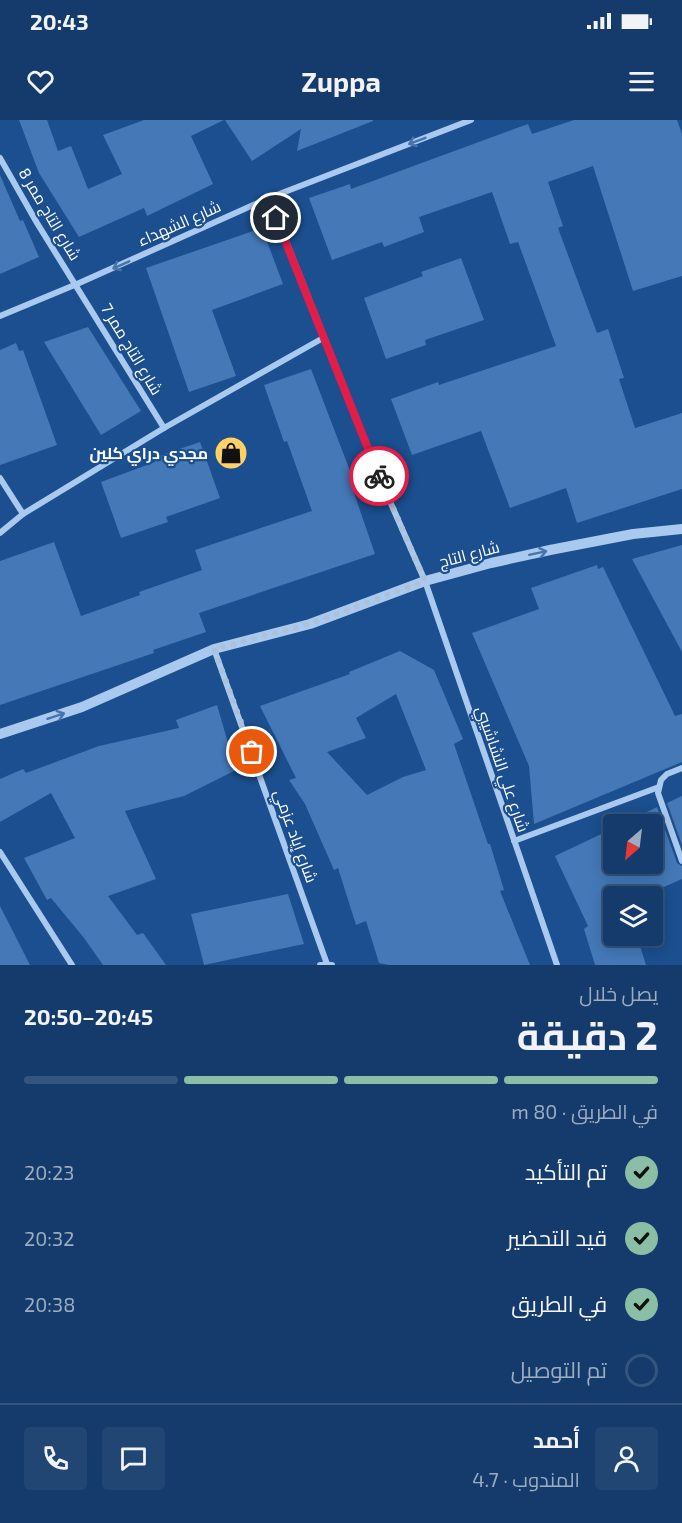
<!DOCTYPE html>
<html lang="ar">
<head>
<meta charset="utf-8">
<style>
  :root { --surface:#143b6b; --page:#214673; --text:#f1f3f6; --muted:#9dadc1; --line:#33557e; --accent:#8abfa5 }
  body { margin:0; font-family:"Exo 2",Cairo,sans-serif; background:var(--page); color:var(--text); direction:rtl; height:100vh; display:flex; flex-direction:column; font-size:22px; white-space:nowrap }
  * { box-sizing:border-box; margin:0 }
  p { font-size:20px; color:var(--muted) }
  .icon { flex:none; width:33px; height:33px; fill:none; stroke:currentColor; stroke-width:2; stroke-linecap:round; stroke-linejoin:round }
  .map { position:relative; height:845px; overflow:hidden; direction:ltr }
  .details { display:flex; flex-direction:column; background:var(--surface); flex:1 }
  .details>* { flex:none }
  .needle { width:39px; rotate:208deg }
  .buttons { position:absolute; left:603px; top:694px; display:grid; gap:12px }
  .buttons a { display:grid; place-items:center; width:60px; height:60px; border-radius:6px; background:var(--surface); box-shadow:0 3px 15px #0003,0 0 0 2px var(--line); font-size:30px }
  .pin { position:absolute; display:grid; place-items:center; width:51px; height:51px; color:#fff; margin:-26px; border:3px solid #fff; border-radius:50%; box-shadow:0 2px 6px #0007 }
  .courier { position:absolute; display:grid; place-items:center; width:60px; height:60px; margin:-30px; border:4px solid #e11d48; border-radius:50%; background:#fff; color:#222; box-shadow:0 2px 8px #0007 }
  .overview em { font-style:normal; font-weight:700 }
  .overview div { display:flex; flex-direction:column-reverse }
  .overview { display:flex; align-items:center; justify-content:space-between; height:102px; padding:0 24px }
  h1 { font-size:39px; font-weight:700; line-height:45px }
  .bar { display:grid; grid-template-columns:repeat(4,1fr); gap:9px 6px; align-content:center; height:72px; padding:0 24px }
  .bar i { height:8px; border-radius:4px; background:var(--line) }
  .bar .active { background:var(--accent) }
  .bar p { grid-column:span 4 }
  .line { display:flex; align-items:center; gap:15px; padding:0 24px; border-top:2px solid var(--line) }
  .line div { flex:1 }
  .round { display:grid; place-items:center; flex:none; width:63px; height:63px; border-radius:6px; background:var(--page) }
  ol { padding:0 24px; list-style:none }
  li { display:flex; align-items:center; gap:18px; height:66px }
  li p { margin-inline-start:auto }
  li .icon { padding:6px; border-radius:50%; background:var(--accent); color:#111; stroke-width:4 }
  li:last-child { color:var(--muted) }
  li i { width:33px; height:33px; border:3px solid var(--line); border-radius:50% }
  .status { display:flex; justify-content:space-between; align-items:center; height:42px; padding:0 30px; background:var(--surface); direction:ltr }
  .status svg { height:16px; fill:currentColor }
  header { display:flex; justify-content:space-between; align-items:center; height:78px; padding:0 24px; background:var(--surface); font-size:27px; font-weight:700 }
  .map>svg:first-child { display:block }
  .building { fill:#4478b7; fill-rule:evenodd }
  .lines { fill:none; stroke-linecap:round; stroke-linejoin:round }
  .minor { stroke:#a9c9ee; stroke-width:6 }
  .tertiary { stroke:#a9c9ee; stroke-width:10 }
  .oneway { stroke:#4674ac }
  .done { stroke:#afc1d8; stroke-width:6; stroke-dasharray:0 10.8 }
  .route { stroke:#e11d48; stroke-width:8 }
  .labels { text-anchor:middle; stroke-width:4.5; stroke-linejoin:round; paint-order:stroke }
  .street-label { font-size:16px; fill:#fff; stroke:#1b4f8f }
  .poi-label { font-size:16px; font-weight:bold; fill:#fff; stroke:#1b4f8f; text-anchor:end }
</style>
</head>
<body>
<div class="status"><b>20:43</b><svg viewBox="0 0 49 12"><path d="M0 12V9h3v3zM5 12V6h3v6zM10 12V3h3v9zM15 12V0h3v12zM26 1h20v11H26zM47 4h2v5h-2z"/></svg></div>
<header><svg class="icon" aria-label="menu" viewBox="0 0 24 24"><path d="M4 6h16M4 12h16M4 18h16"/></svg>Zuppa<svg class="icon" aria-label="heart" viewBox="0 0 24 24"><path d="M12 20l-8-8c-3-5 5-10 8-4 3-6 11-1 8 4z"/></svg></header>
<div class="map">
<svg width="682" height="845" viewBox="0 0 682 845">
  <rect width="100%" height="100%" fill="#1b4f8f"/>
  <g class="building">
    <path d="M19,0H47L58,31L71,26L88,69L122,54L103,15L144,0H224L191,16L213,64L147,96L144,88L79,117L39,53Z"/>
    <path d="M225,0H373V1L297,31L301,9L252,41Z"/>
    <path d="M574,0H677L682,14V156L633,171L593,46L548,62L563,106L558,108L597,213L608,209L624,258L619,259L635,308L682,293V369L577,403L566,368L510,388L481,311L412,335L391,279L438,262L439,265L556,226L518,122L510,124L492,72L419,97L424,112L384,127L382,122L332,140L309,78L350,64L351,69L528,4L532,14Z"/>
    <path d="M0,55L20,101L23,100L39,137L0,154Z"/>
    <path d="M262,108L283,164L212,190L236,256L189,272L146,148Z"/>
    <path d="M461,138L484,200L425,220L426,225L386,239L364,178L423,156L421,152Z"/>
    <path d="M88,207L141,291L101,315L44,222Z"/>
    <path d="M16,223L19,231L23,230L57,325L0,345V230Z"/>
    <path d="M311,249L357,369L353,370L375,434L199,493L206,512L153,530L154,533L0,585V441L54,422L81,496L140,475L139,472L202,450L195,430L312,391L287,321L284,322L264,265Z"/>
    <path d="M200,322L220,378L166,397L168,402L121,418L101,362L155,342L153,338Z"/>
    <path d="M682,425V532L632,439Z"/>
    <path d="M597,445L598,449L603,447L675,596L682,594V642L534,704L529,646L472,513L539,489L531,468Z"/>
    <path d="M400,531L434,550L463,619L454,624L488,724H490L504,770L500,771L530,845H389L379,843L366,801L356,805L338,748L334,750L305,684L289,660L296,658L260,586L350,554L349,552ZM396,574L426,650L403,657L367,675L327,632L366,618L356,598Z"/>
    <path d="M217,585L236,650L184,676L125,691L156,759L108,776L137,815L143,813L166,845H103L84,818L51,778L47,780L24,738L75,718L51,673L0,702V659L23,649L26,653L99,626L179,608L176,600Z"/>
    <path d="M682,676V725L667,683Z"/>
    <path d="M657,687L677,743L682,746V759L641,777H614V816H637L646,845H595L584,809L588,806L555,736L614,708V744H652V705H620Z"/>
    <path d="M288,774L304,824L204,845L191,794Z"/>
    <path d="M0,786L30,845H0Z"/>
  </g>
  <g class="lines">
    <g class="minor">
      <path d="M0,38L37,103L164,308"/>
      <path d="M269,78L381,361L425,461L557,845"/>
      <path d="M0,196L77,164L269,78L471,0"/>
      <path d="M0,358L23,394"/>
      <path d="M0,413L23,394L164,308L323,218"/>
      <path d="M214,529L327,844"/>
      <path d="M682,648L667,654L661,660L658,673L682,741"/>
      <path d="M514,721L659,667"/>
      <path d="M0,732L72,845"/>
      <path d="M320,845H332"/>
    </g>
    <path class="tertiary" d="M0,614L82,587L214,529L310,504L425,461L491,443L550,430L633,414L682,409"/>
  </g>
  <defs><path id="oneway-shaft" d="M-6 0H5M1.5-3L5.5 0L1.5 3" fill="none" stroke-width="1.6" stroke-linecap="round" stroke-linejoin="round" transform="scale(1.5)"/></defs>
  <g class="oneway">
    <use href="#oneway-shaft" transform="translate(417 21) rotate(159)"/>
    <use href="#oneway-shaft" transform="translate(121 145) rotate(156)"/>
    <use href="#oneway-shaft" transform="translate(538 433) rotate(-12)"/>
    <use href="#oneway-shaft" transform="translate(56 596) rotate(-18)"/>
  </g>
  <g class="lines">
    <path class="done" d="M252,632L214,529L310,504L425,461L379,356"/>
    <path class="route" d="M276,98L379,356"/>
  </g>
  <defs>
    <g id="shop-disc" transform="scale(1.725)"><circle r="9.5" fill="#ffd166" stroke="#1b4f8f"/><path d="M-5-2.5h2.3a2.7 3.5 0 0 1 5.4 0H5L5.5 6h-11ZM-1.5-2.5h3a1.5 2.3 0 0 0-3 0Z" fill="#111"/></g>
  </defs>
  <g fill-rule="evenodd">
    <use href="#shop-disc" x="231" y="333"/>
  </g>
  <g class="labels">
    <g class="street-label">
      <text transform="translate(50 94) rotate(59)" y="6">شارع التاج ممر 8</text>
      <text transform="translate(179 103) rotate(-24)" y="6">شارع الشهداء</text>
      <text transform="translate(132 229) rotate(59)" y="6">شارع التاج ممر 7</text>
      <text transform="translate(469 434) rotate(-15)" y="6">شارع التاج</text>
      <text transform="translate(503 649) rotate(71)" y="6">شارع علي النشاشيبي</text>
      <text transform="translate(296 716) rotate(70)" y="6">شارع إياد عزمي</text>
    </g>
    <g class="poi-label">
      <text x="208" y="339">مجدي دراي كلين</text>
    </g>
  </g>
</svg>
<div class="buttons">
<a><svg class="needle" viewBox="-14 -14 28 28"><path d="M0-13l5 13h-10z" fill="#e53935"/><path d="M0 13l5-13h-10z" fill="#9dadc1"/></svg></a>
<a><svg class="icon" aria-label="layers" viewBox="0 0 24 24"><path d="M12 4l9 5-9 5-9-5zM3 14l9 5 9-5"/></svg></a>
</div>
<div class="pin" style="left:252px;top:632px;background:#ea580c"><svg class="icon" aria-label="bag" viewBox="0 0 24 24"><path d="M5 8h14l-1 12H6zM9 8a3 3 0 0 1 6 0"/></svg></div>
<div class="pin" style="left:276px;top:98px;background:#1f2937"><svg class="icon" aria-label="home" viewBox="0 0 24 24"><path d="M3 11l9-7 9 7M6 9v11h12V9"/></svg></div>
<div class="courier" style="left:379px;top:356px"><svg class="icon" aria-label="bike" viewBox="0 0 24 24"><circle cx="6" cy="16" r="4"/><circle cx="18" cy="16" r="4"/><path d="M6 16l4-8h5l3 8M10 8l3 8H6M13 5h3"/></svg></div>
</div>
<section class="details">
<div class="overview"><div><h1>2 دقيقة</h1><p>يصل خلال</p></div><em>20:45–20:50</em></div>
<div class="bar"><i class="active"></i><i class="active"></i><i class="active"></i><i></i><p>في الطريق · 80 m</p></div>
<ol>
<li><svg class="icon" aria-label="check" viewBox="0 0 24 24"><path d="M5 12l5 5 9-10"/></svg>تم التأكيد<p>20:23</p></li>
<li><svg class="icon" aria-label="check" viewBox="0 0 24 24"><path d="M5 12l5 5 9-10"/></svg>قيد التحضير<p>20:32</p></li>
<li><svg class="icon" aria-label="check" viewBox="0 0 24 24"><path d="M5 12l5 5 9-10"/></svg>في الطريق<p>20:38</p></li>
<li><i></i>تم التوصيل</li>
</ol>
<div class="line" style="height:108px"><a class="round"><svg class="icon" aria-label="person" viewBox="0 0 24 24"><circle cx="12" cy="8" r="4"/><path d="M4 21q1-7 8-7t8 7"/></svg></a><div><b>أحمد</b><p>المندوب · 4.7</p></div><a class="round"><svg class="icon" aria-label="chat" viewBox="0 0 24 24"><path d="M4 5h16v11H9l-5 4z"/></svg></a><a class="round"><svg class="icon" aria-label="phone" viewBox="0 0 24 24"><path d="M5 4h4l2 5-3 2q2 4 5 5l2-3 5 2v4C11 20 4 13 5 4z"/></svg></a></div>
</section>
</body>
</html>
